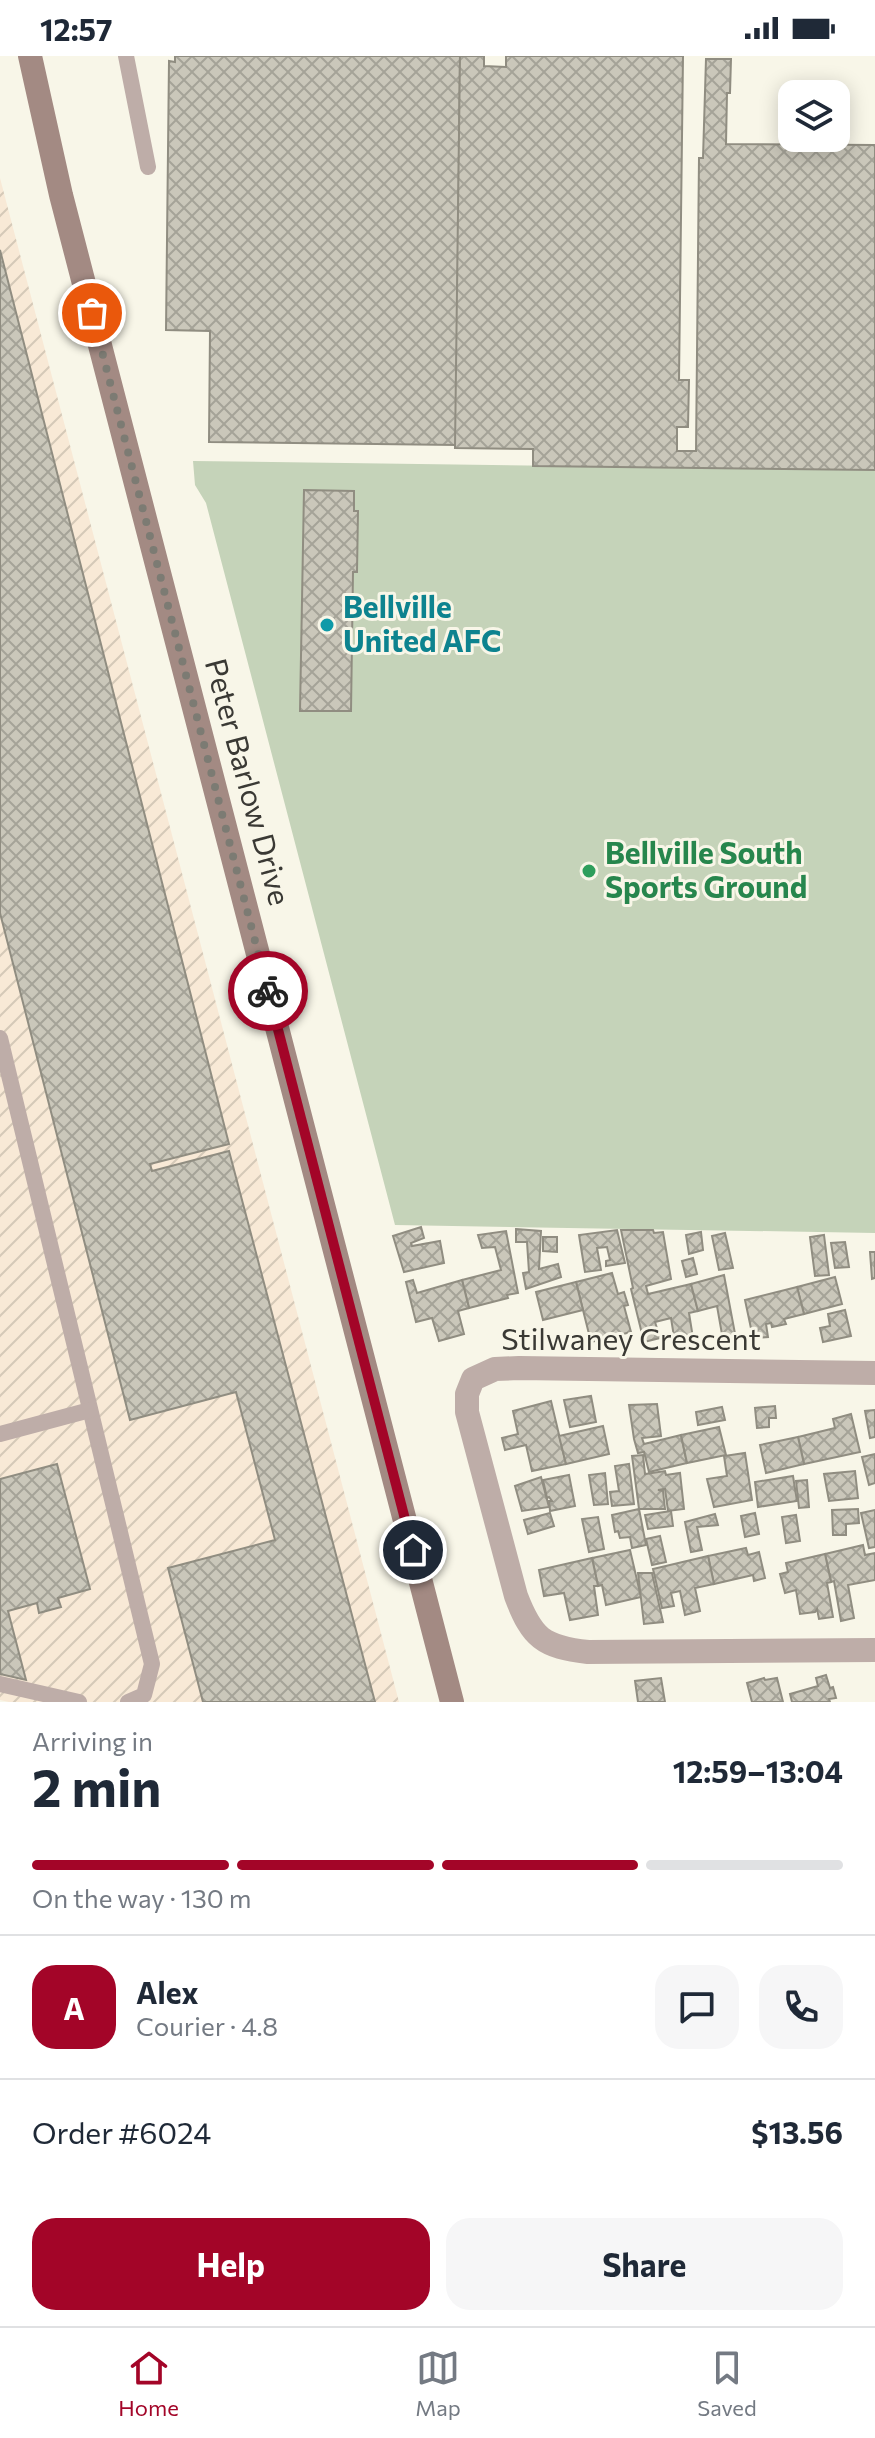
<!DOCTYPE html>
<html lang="en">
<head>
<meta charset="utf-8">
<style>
  :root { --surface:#fff; --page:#f6f6f7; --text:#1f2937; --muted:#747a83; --line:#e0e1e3; --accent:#a30528 }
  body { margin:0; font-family:Commissioner,sans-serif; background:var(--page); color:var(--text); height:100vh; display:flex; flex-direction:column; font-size:30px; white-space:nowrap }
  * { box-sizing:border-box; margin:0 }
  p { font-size:26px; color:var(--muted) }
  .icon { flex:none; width:44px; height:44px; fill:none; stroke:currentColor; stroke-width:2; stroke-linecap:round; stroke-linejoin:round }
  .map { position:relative; height:1646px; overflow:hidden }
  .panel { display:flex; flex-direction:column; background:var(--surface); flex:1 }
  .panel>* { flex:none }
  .controls { position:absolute; left:778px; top:24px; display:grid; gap:16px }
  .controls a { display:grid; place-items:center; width:72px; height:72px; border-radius:16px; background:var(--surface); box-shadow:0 4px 20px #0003; font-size:40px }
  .pin { position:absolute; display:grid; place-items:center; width:68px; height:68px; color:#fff; margin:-34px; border:4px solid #fff; border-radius:50%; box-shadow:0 2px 8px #0007 }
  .courier { position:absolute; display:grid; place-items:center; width:80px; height:80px; margin:-40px; border:6px solid #a30528; border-radius:50%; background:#fff; color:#222; box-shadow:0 2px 10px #0007 }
  .headline em { font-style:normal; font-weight:700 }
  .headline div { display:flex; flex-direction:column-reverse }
  .headline { display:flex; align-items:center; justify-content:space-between; height:136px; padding:0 32px }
  h1 { font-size:52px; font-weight:700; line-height:60px }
  .bar { display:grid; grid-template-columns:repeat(4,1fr); gap:12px 8px; align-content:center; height:96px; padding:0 32px }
  .bar i { height:10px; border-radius:6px; background:var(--line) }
  .bar .selected { background:var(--accent) }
  .bar p { grid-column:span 4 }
  .line { display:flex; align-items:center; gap:20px; padding:0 32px; border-top:2px solid var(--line) }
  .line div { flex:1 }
  .round { display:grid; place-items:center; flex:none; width:84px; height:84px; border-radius:24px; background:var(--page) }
  .action { display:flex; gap:16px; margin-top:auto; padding:16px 32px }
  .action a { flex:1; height:92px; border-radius:24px; background:var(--accent); color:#fff; font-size:32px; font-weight:700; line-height:92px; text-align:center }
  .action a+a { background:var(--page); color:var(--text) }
  .status { display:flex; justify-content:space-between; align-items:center; height:56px; padding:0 40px; background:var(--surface); direction:ltr }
  .status svg { height:22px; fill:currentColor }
  .tab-bar { display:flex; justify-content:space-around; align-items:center; height:112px; border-top:2px solid var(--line); background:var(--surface); font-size:22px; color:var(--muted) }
  .tab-bar a { display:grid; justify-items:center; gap:4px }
  .tab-bar .selected { color:var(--accent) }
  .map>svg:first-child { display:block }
  .industrial { fill:url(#industrial-furrows) }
  .pitch { fill:#c5d3b9 }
  .building { fill:url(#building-cross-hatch); stroke:#908d81; stroke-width:2 }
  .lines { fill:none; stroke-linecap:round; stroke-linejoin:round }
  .lane { stroke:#beada8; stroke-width:16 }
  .street { stroke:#beada8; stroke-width:24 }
  .secondary { stroke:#a38a83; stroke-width:24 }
  .done { stroke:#7c7b73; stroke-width:8; stroke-dasharray:0 14.4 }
  .route { stroke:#a30528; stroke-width:10 }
  .culture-dot { fill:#0f9aa8; stroke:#f8f6e8; stroke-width:3 }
  .leisure-dot { fill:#2e9e5b; stroke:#f8f6e8; stroke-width:3 }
  .labels { text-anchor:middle; stroke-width:6; stroke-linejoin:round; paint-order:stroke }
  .culture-label { font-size:30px; font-weight:bold; fill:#0d838f; stroke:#f8f6e8; text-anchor:start }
  .street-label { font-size:30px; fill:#3a3934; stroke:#f8f6e8 }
  .leisure-label { font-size:30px; font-weight:bold; fill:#27864d; stroke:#f8f6e8; text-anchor:start }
</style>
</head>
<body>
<div class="status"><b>12:57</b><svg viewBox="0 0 49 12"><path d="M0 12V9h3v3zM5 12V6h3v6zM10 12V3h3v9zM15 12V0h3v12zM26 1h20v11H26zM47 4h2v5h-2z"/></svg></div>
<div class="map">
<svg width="875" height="1646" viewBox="0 0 875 1646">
  <defs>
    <pattern id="industrial-furrows" width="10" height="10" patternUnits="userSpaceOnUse" patternTransform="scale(2)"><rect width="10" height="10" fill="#f8e9d6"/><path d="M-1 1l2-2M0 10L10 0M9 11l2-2" fill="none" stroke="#d5c9b8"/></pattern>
    <pattern id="building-cross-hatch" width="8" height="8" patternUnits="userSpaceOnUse" patternTransform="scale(2)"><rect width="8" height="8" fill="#cac7ba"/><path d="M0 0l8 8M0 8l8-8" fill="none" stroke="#a5a398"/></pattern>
  </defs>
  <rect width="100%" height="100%" fill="#f8f6e8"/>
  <path class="industrial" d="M0,122L399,1646H9L0,1644Z"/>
  <path class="pitch" d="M193,405L875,414V1177L395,1169L206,447L195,429Z"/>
  <g class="building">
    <path d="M175,0H460L456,389L209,386L210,275L166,274L169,5L175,6Z"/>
    <path d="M460,0H484V10L506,11V0H683L679,324H689L688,371H677V395H696L699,102H703L706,3H731L730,37H727L726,88L875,89V414L533,410V393L455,392Z"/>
    <path d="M0,194L229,1088L150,1108L152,1115L229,1095L375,1646H203L168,1512L275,1484L236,1336L130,1364L0,857Z"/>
    <path d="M304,434L354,435V455H358L357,516H353L351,655H300Z"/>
    <path d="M421,1171L424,1182L411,1187L412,1190L440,1185L444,1207L404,1216L393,1180Z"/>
    <path d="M516,1173L541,1175L539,1213L558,1208L561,1221L526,1233L523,1217L529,1216L527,1186H516Z"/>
    <path d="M617,1174L625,1207L606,1210V1205L610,1204L607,1191L597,1192L601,1214L585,1216L579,1179Z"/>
    <path d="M621,1174H653L654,1177L663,1176L671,1223L646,1230L648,1238L691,1228L698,1255L689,1257L693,1282L675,1287L671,1262L655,1266L660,1282L644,1286L631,1233L633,1232Z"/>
    <path d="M506,1175L518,1237L507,1239L508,1242L469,1252L462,1224L501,1214L495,1191L482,1192L478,1179Z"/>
    <path d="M701,1176L703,1194L689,1198L686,1179Z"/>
    <path d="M725,1177L733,1212L719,1214L712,1180Z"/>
    <path d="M824,1179L829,1219L815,1220L810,1181Z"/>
    <path d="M543,1181H557V1196L543,1195Z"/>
    <path d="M845,1186L849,1211L835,1212L831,1187Z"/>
    <path d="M870,1196H875V1222L872,1223Z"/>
    <path d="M693,1202L697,1218L686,1221L682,1205Z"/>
    <path d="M612,1217L618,1238L624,1236L628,1249L624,1250L631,1276L591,1286L576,1226Z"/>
    <path d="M724,1219L736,1283L723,1284L717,1250L698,1255L691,1228Z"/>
    <path d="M835,1221L842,1248L804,1258L797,1231Z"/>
    <path d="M413,1224L417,1237L462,1224L469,1252L458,1255L464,1278L439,1285L432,1262L416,1266L406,1226Z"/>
    <path d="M576,1226L583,1254L543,1264L536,1236Z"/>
    <path d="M797,1231L804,1258L784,1263L786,1268L772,1271L771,1267L766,1268L768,1281L753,1282L745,1244Z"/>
    <path d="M845,1254L851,1280L823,1286L820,1272L830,1270L828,1258Z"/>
    <path d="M591,1340L596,1366L570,1371L564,1344Z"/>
    <path d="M551,1345L566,1408L532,1415L526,1389L505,1394L502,1382L518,1378L513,1355Z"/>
    <path d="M657,1348L661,1380L642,1382L644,1388L681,1379L687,1407L649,1416L644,1396L638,1397L634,1383L629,1349Z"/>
    <path d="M775,1350L776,1362H769V1371L757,1372L755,1352Z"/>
    <path d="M722,1351L725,1364L698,1369L696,1356Z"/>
    <path d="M875,1354V1381L870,1382L865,1355Z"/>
    <path d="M851,1358L860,1396L804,1408L798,1381L835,1372L833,1363Z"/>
    <path d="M603,1370L609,1398L566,1408L559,1380Z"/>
    <path d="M719,1371L726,1399L687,1407L681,1379Z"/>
    <path d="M798,1381L804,1408L766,1417L760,1389Z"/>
    <path d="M745,1397L752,1444L714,1451L707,1423L727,1420L724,1400Z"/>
    <path d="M875,1398V1427L869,1429L862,1401Z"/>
    <path d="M643,1399L645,1418L665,1415L666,1419L680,1417L684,1453L668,1455L665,1433L658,1434L663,1435L665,1453H639L632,1400Z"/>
    <path d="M57,1408L90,1533L58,1542L61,1551L39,1557L37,1547L8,1555L26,1624L0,1618V1423Z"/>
    <path d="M629,1408L634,1448L612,1450L610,1436L619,1435L615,1410Z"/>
    <path d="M855,1415L858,1442L829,1445L824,1418Z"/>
    <path d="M605,1417L608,1448L594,1449L589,1419Z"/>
    <path d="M569,1419L575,1450L550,1455L549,1445H552L549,1441L547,1442L543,1424Z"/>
    <path d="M793,1420L797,1445L758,1451L755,1426Z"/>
    <path d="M541,1421L549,1451L522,1455L515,1430Z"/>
    <path d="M807,1424L809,1451L799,1452L796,1425Z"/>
    <path d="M639,1453L646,1489L632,1492L630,1481L620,1482L618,1475L615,1476L612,1459Z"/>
    <path d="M858,1453L859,1467L846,1468V1479H833L832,1454Z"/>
    <path d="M875,1454V1491L869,1492L861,1457Z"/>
    <path d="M671,1455L673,1470L648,1473L645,1459Z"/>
    <path d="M550,1457L554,1470L528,1478L524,1464Z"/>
    <path d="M755,1457L759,1478L745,1481L741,1460Z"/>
    <path d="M715,1458L718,1469L697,1471L702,1494L691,1496L685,1466Z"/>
    <path d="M796,1459L800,1485L786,1487L782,1461Z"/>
    <path d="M598,1461L604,1493L589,1496L582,1463Z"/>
    <path d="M660,1480L666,1506L652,1509L646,1483Z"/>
    <path d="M863,1489L865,1499L875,1497V1524L848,1529L854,1562L841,1565L834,1525L831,1526L825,1498Z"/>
    <path d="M746,1492L748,1499L759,1496L765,1522L754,1525L753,1519L714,1528L708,1500Z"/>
    <path d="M630,1494L641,1541L606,1549L602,1529L598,1530L592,1502Z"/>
    <path d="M825,1498L831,1526L827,1527L833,1561L819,1563L817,1553L815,1556L800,1558L796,1534L785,1537L780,1518L788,1516L786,1507Z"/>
    <path d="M708,1500L714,1528L695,1532L700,1555L685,1559L680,1535L671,1537L674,1550L662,1552L653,1513Z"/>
    <path d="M592,1502L598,1530H594L598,1559L570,1564L564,1537L544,1540L539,1514Z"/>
    <path d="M638,1517H652L663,1566L644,1568Z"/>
    <path d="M826,1619L830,1632L833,1631L836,1642L829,1643L830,1646H792L790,1638L818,1630L816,1622Z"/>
    <path d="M661,1622L665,1646H638L635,1625Z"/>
    <path d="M764,1622L765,1624L777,1622L783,1646H752L747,1627Z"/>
  </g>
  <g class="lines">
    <g class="lane">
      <path d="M126,0L148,111"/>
      <path d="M0,982L152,1608L144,1639L128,1646"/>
      <path d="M0,1378L90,1354"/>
      <path d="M0,1628L79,1646"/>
    </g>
    <path class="street" d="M875,1317L519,1312L495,1313L473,1323L467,1338V1356L516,1540C532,1582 543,1591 588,1596L875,1594"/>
    <path class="secondary" d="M30,0L61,139L452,1646"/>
  </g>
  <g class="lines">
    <path class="done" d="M92,257L268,935"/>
    <path class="route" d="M268,935L413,1494"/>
  </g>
  <circle class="culture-dot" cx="327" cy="569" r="8"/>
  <circle class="leisure-dot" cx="589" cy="815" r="8"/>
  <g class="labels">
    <g class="culture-label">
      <text x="343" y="562">Bellville<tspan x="343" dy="34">United AFC</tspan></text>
    </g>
    <g class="street-label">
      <text transform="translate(247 726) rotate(75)" y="10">Peter Barlow Drive</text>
      <text x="631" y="1294">Stilwaney Crescent</text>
    </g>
    <g class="leisure-label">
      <text x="605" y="808">Bellville South<tspan x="605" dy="34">Sports Ground</tspan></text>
    </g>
  </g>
</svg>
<div class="controls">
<a><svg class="icon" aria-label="layers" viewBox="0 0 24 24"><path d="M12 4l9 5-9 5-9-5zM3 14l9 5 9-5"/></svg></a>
</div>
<div class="pin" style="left:92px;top:257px;background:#ea580c"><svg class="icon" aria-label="bag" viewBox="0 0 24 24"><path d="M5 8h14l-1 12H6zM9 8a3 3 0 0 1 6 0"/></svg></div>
<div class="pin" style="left:413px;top:1494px;background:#1f2937"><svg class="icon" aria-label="home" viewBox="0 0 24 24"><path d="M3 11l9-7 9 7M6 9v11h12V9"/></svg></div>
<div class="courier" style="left:268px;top:935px"><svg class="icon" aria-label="bike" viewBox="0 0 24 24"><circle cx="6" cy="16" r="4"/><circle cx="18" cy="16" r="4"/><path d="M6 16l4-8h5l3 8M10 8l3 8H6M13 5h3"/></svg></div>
</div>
<section class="panel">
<div class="headline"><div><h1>2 min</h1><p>Arriving in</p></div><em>12:59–13:04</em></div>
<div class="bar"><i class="selected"></i><i class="selected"></i><i class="selected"></i><i></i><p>On the way · 130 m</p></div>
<div class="line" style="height:144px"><b class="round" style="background:var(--accent);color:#fff">A</b><div><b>Alex</b><p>Courier · 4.8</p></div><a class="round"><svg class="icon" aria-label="chat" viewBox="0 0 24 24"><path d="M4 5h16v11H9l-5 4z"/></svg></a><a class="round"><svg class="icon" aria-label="phone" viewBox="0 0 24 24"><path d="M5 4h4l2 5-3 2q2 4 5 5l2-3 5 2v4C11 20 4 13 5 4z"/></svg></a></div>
<div class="line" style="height:104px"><div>Order #6024</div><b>$13.56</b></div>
<div class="action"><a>Help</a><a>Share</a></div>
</section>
<nav class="tab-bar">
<a class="selected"><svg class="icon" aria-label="home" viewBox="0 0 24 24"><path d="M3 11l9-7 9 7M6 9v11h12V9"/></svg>Home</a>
<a><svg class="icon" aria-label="map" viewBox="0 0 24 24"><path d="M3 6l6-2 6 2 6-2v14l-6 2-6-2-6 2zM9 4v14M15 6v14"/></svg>Map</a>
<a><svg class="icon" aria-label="saved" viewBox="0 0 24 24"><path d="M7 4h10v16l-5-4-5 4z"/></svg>Saved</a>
</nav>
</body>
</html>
